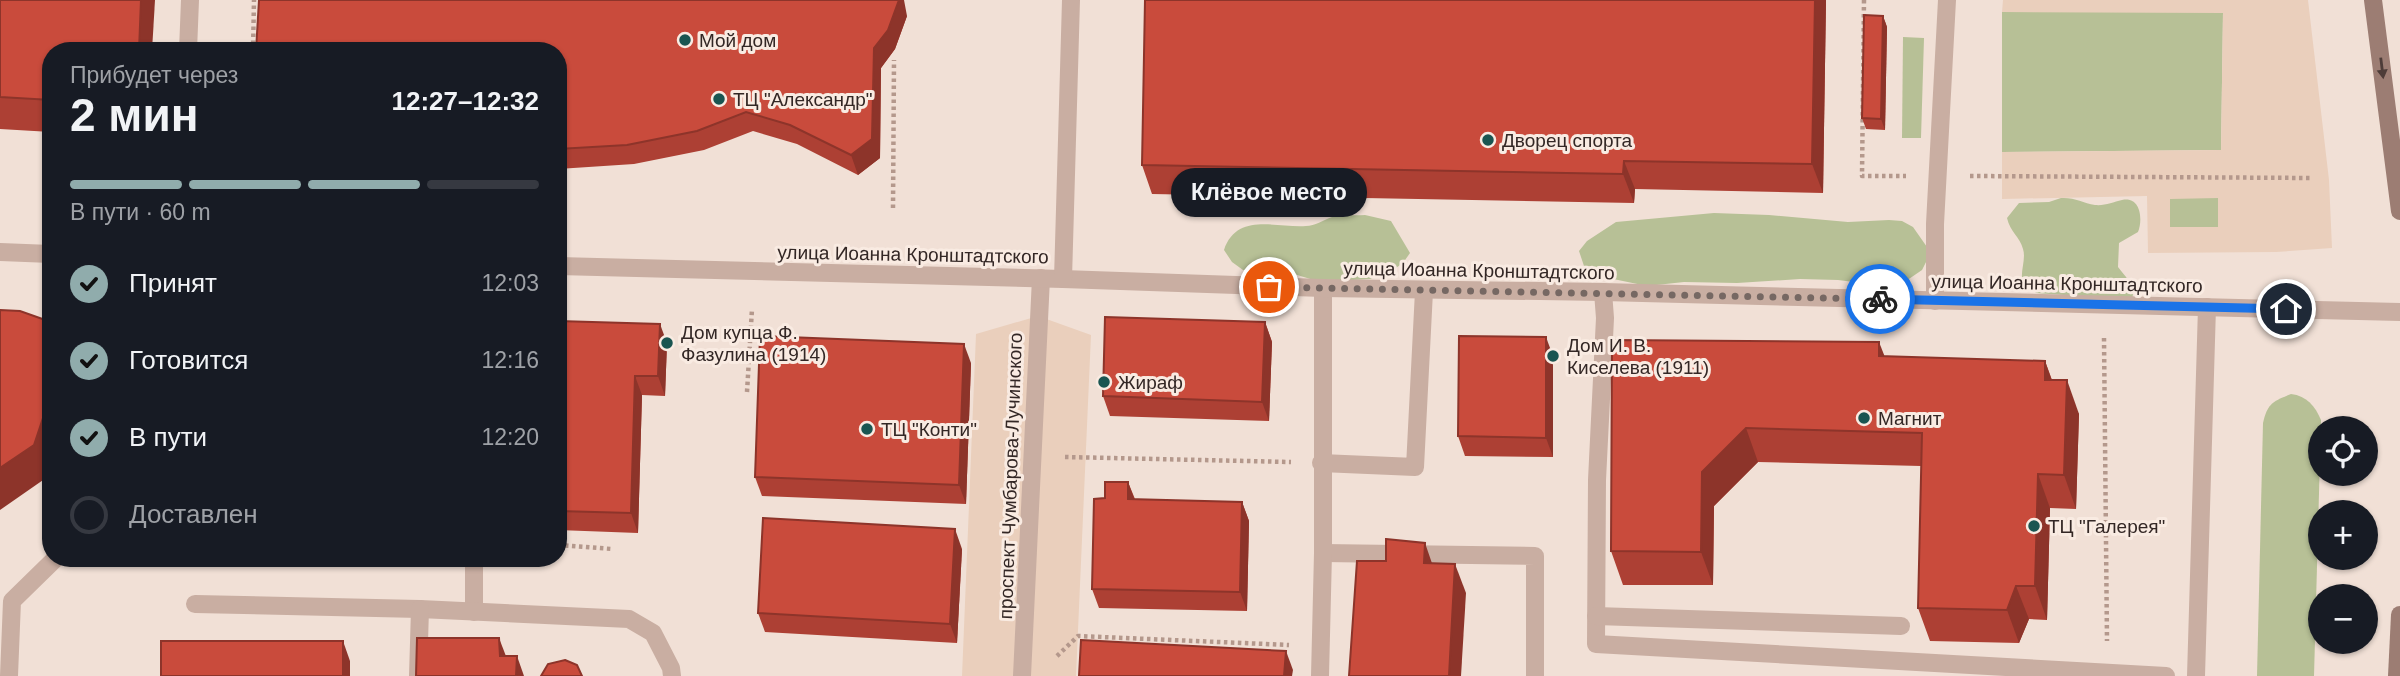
<!DOCTYPE html>
<html lang="ru">
<head>
<meta charset="utf-8">
<style>
  :root { --surface:#171b24; --page:#242831; --text:#f1f3f6; --muted:#9ea1a6; --line:#363941; --accent:#90acac }
  body { margin:0; font-family:Helvetica,sans-serif; background:var(--page); color:var(--text); height:100vh; display:flex; flex-direction:column; font-size:26px; white-space:nowrap }
  * { box-sizing:border-box; margin:0 }
  p { font-size:23px; color:var(--muted) }
  .icon { flex:none; width:38px; height:38px; fill:none; stroke:currentColor; stroke-width:2; stroke-linecap:round; stroke-linejoin:round }
  .map { position:relative; flex:1; overflow:hidden }
  .details { position:absolute; left:42px; top:42px; width:525px; height:525px; display:flex; flex-direction:column; background:var(--surface); border-radius:28px; box-shadow:0 2px 5px #0004 }
  .details>* { flex:none }
  .tools { position:absolute; left:2308px; top:416px; display:grid; gap:14px }
  .tools a { display:grid; place-items:center; width:70px; height:70px; border-radius:50%; background:var(--surface); box-shadow:0 2px 5px #0004; font-size:35px }
  .pin { position:absolute; display:grid; place-items:center; width:60px; height:60px; color:#fff; margin:-30px; border:4px solid #fff; border-radius:50%; box-shadow:0 2px 7px #0007 }
  .courier { position:absolute; display:grid; place-items:center; width:70px; height:70px; margin:-35px; border:5px solid #1a73e8; border-radius:50%; background:#fff; color:#222; box-shadow:0 2px 9px #0007 }
  .bubble { position:absolute; height:49px; border-radius:24px; background:var(--surface); box-shadow:0 2px 5px #0004; font-size:23px; font-weight:700; line-height:49px; text-align:center }
  .head em { font-style:normal; font-weight:700 }
  .head div { display:flex; flex-direction:column-reverse }
  .head { display:flex; align-items:center; justify-content:space-between; height:119px; padding:0 28px }
  h1 { font-size:46px; font-weight:700; line-height:52px }
  .bar { display:grid; grid-template-columns:repeat(4,1fr); gap:10px 7px; align-content:center; height:84px; padding:0 28px }
  .bar i { height:9px; border-radius:5px; background:var(--line) }
  .bar .current { background:var(--accent) }
  .bar p { grid-column:span 4 }
  ol { padding:0 28px; list-style:none }
  li { display:flex; align-items:center; gap:21px; height:77px }
  li p { margin-inline-start:auto }
  li .icon { padding:7px; border-radius:50%; background:var(--accent); color:#111; stroke-width:4 }
  li:last-child { color:var(--muted) }
  li i { width:38px; height:38px; border:4px solid var(--line); border-radius:50% }
  .map>svg:first-child { display:block }
  .green { fill:#b7c096 }
  .plaza { fill:#eacfbc; fill-rule:evenodd }
  .lines { fill:none; stroke-linecap:round; stroke-linejoin:round }
  .path { stroke:#b4988c; stroke-width:4.5; stroke-dasharray:3.5 3.5; stroke-linecap:butt }
  .service { stroke:#c9aea2; stroke-width:18 }
  .pedestrian { stroke:#c9aea2; stroke-width:18 }
  .minor { stroke:#c9aea2; stroke-width:18 }
  .secondary { stroke:#9c7d73; stroke-width:18 }
  .wall { fill:#ad4034 }
  .shaded-wall { fill:#8d342a }
  .building { fill:#c94b3c; stroke:#8d342a; stroke-width:2 }
  .oneway { fill:#4d3c38 }
  .done { stroke:#766863; stroke-width:7; stroke-dasharray:0 12.6 }
  .route { stroke:#1a73e8; stroke-width:9 }
  .poi-dot { fill:#1a5551; stroke:#f9ebe2; stroke-width:2.5 }
  .labels { text-anchor:middle; stroke-width:6; stroke-linejoin:round; paint-order:stroke }
  .poi-label { font-size:19px; fill:#332725; stroke:#f9ebe2; text-anchor:start }
  .street-label { font-size:19px; fill:#332725; stroke:#f9ebe2 }
</style>
</head>
<body>
<div class="map">
<svg width="2400" height="676" viewBox="0 0 2400 676">
  <rect width="100%" height="100%" fill="#f1e0d6"/>
  <g class="green">
    <path d="M2002,12H2223L2221,150L2002,152Z"/>
    <path d="M1903,37L1924,38L1921,138H1902Z"/>
    <path d="M2061,198C2074,197 2083,203 2095,205C2105,206 2113,202 2122,200C2141,196 2143,220 2138,232L2119,243L2118,267C2126,278 2136,285 2132,300L2036,293L2022,279C2021,269 2026,258 2023,249C2020,237 2010,232 2007,218L2019,203L2049,202Z"/>
    <rect x="2170" y="198" width="48" height="29"/>
    <path d="M1714,213L1769,215L1848,222L1889,220L1902,221L1913,227L1927,247L1928,258L1922,270L1903,283L1878,285L1838,280L1800,279L1737,283L1684,282L1647,286L1594,275L1584,266L1579,251L1587,241L1616,222Z"/>
    <path d="M1365,215L1391,221L1410,253L1403,263L1393,270L1370,279L1320,282L1281,270L1255,273L1243,270L1232,262L1224,250C1237,212 1275,228 1306,226C1315,226 1323,220 1332,217C1342,214 1354,216 1365,215Z"/>
    <path d="M2291,394C2307,396 2315,406 2321,420L2314,676H2257L2263,423C2267,404 2273,401 2291,394Z"/>
  </g>
  <g class="plaza">
    <path d="M2003,0H2308L2329,180L2332,248L2276,252L2148,253L2147,196L2002,199V152L2221,150L2223,13L2002,12ZM2218,198V227H2170V199Z"/>
    <path d="M1038,316L1091,335L1076,676H962L976,334Z"/>
  </g>
  <g class="lines">
    <g class="path">
      <path d="M1864,0L1862,176H1906"/>
      <path d="M253,51L254,0"/>
      <path d="M1970,176L2311,178"/>
      <path d="M893,208L894,60"/>
      <path d="M2104,338L2107,641"/>
      <path d="M747,392L752,309"/>
      <path d="M1065,457L1291,462"/>
      <path d="M558,545L612,549"/>
      <path d="M1057,656L1078,636L1289,645"/>
    </g>
    <g class="service">
      <path d="M188,51L190,0"/>
      <path d="M1603,292L1605,318L1597,480L1596,644L2166,676"/>
      <path d="M1935,301V224L1947,0"/>
      <path d="M1321,463L1415,467L1424,291"/>
      <path d="M1323,553L1535,556V676"/>
      <path d="M474,558V612"/>
      <path d="M195,604L420,609L629,619L653,633L671,668L672,676"/>
      <path d="M1596,616L1901,626"/>
      <path d="M9,676L12,601L56,558"/>
      <path d="M418,676L420,609"/>
      <path d="M1320,676L1323,553V288"/>
      <path d="M2196,676L2207,307"/>
    </g>
    <path class="pedestrian" d="M1022,676L1041,278"/>
    <g class="minor">
      <path d="M0,252L51,254"/>
      <path d="M558,266L1063,279L1323,288L1603,292L2400,312"/>
      <path d="M1063,279L1071,0"/>
    </g>
    <g class="secondary">
      <path d="M2373,0L2400,211"/>
      <path d="M2397,676L2400,615"/>
    </g>
  </g>
  <g class="wall">
    <path d="M0,0L51,51V132L0,129Z"/>
    <path d="M1145,0H1826L1823,193L1635,189L1634,203L1152,194L1142,165Z"/>
    <path d="M907,16L895,49L881,68L880,158L858,175L797,144L753,131L704,150L634,164L558,169V51Z"/>
    <path d="M1883,16L1887,27L1885,130L1866,129L1862,118Z"/>
    <path d="M558,321L667,343L665,396L642,395L638,533L558,530Z"/>
    <path d="M1265,322L1272,342L1269,421L1110,416L1103,396Z"/>
    <path d="M1612,340L1885,356L2045,361L2052,380L2079,414L2076,509L2050,508L2047,620L2029,619L2019,643L1930,641L1918,608L1921,466L1758,462L1714,506L1713,585H1623L1611,551Z"/>
    <path d="M1553,356V457L1465,456L1458,436Z"/>
    <path d="M971,363L966,504L762,496L755,477Z"/>
    <path d="M1128,482L1135,499L1242,502L1249,521L1247,611L1099,608L1092,589L1105,498Z"/>
    <path d="M962,549L957,643L765,632L758,613Z"/>
  </g>
  <g class="shaded-wall">
    <path d="M141,0H155L152,51H139Z"/>
    <path d="M899,0H904L907,16L895,49L881,68L880,158L858,175L851,155L874,48Z"/>
    <path d="M1815,0H1826L1823,193L1812,164Z"/>
    <path d="M1883,16L1887,27L1885,130L1881,119Z"/>
    <path d="M1624,161L1635,189L1634,203L1623,174Z"/>
    <path d="M1265,322L1272,342L1269,421L1262,402Z"/>
    <path d="M660,324L667,343L665,396L658,376Z"/>
    <path d="M51,335V465L46,478L0,510V468Z"/>
    <path d="M1546,337L1553,356V457L1546,438Z"/>
    <path d="M1879,342L1892,375L1879,356Z"/>
    <path d="M964,344L971,363L966,504L959,485Z"/>
    <path d="M2045,361L2057,395L2045,380Z"/>
    <path d="M635,376L642,395L638,533L631,513Z"/>
    <path d="M2067,380L2079,414L2076,509L2064,475Z"/>
    <path d="M1746,428L1758,462L1714,506L1713,585L1701,552L1702,472Z"/>
    <path d="M2038,474L2050,508L2047,620L2035,586Z"/>
    <path d="M1128,482L1135,501L1128,499Z"/>
    <path d="M1242,502L1249,521L1247,611L1240,592Z"/>
    <path d="M955,529L962,549L957,643L950,624Z"/>
    <path d="M1425,543L1435,572L1424,563Z"/>
    <path d="M1455,564L1466,593L1461,676H1449Z"/>
    <path d="M2016,586L2029,619L2019,643L2007,610Z"/>
    <path d="M499,638L509,664L500,656Z"/>
    <path d="M343,641L350,661V676H343Z"/>
    <path d="M1286,651L1293,670L1292,676H1284Z"/>
    <path d="M517,656L524,676H516Z"/>
  </g>
  <g class="building">
    <path d="M0,0H141L139,51H51V100L0,97Z"/>
    <path d="M259,0H899L888,30L874,48L872,139L851,155L790,125L746,112L697,131L627,145L558,149V51H256Z"/>
    <path d="M1145,0H1815L1812,164L1624,161L1623,174L1142,165Z"/>
    <path d="M1864,15L1883,16L1881,119L1862,118Z"/>
    <path d="M0,310L20,311L51,322L47,406L34,445L0,468Z"/>
    <path d="M1105,317L1265,322L1262,402L1103,396Z"/>
    <path d="M558,321L660,324L658,376H635L631,513L558,511Z"/>
    <path d="M760,336L964,344L959,485L755,477Z"/>
    <path d="M1459,336L1546,337V438L1458,436Z"/>
    <path d="M1612,340L1879,342V356L2045,361V380H2067L2064,475L2038,474L2035,586H2016L2007,610L1918,608L1922,433L1746,428L1702,472L1701,552L1611,551Z"/>
    <path d="M1105,482H1128V499L1242,502L1240,592L1092,589L1094,499L1105,498Z"/>
    <path d="M763,518L955,529L950,624L758,613Z"/>
    <path d="M1386,539L1425,543L1424,563L1455,564L1449,676H1349L1357,561H1386Z"/>
    <path d="M417,638H499L500,656H517L516,676H416Z"/>
    <path d="M1081,640L1286,651L1284,676H1079Z"/>
    <rect x="161" y="641" width="182" height="35"/>
    <path d="M565,660L577,665L582,676H541L548,664Z"/>
  </g>
  <defs><path id="oneway-solid" d="M-6-.8H1V-3.2L6.5 0L1 3.2V.8H-6Z" transform="scale(1.75)"/></defs>
  <use class="oneway" href="#oneway-solid" transform="translate(2382 68) rotate(83)"/>
  <g class="lines">
    <path class="done" d="M1269,287L1880,299"/>
    <path class="route" d="M1880,299L2286,309"/>
  </g>
  <g class="poi-dot">
    <circle cx="685" cy="40" r="7"/>
    <circle cx="719" cy="99" r="7"/>
    <circle cx="1488" cy="140" r="7"/>
    <circle cx="667" cy="343" r="7"/>
    <circle cx="1553" cy="356" r="7"/>
    <circle cx="1104" cy="382" r="7"/>
    <circle cx="1864" cy="418" r="7"/>
    <circle cx="867" cy="429" r="7"/>
    <circle cx="2034" cy="526" r="7"/>
  </g>
  <g class="labels">
    <g class="poi-label">
      <text x="699" y="47">Мой дом</text>
      <text x="733" y="106">ТЦ "Александр"</text>
      <text x="1502" y="147">Дворец спорта</text>
      <text x="681" y="339">Дом купца Ф.<tspan x="681" dy="22">Фазулина (1914)</tspan></text>
      <text x="1567" y="352">Дом И. В.<tspan x="1567" dy="22">Киселева (1911)</tspan></text>
      <text x="1118" y="389">Жираф</text>
      <text x="1878" y="425">Магнит</text>
      <text x="881" y="436">ТЦ "Конти"</text>
      <text x="2048" y="533">ТЦ "Галерея"</text>
    </g>
    <g class="street-label">
      <text transform="translate(913 254) rotate(1)" y="7">улица Иоанна Кронштадтского</text>
      <text transform="translate(1479 270) rotate(1)" y="7">улица Иоанна Кронштадтского</text>
      <text transform="translate(2067 283) rotate(1)" y="7">улица Иоанна Кронштадтского</text>
      <text transform="translate(1010 476) rotate(-88)" y="7">проспект Чумбарова-Лучинского</text>
    </g>
  </g>
</svg>
<div class="tools">
<a><svg class="icon" aria-label="locate" viewBox="0 0 24 24"><circle cx="12" cy="12" r="6"/><path d="M12 2v4M12 18v4M2 12h4M18 12h4"/></svg></a>
<a>+</a>
<a>−</a>
</div>
<div class="pin" style="left:1269px;top:287px;background:#ea580c"><svg class="icon" aria-label="bag" viewBox="0 0 24 24"><path d="M5 8h14l-1 12H6zM9 8a3 3 0 0 1 6 0"/></svg></div>
<div class="pin" style="left:2286px;top:309px;background:#1f2937"><svg class="icon" aria-label="home" viewBox="0 0 24 24"><path d="M3 11l9-7 9 7M6 9v11h12V9"/></svg></div>
<div class="courier" style="left:1880px;top:299px"><svg class="icon" aria-label="bike" viewBox="0 0 24 24"><circle cx="6" cy="16" r="4"/><circle cx="18" cy="16" r="4"/><path d="M6 16l4-8h5l3 8M10 8l3 8H6M13 5h3"/></svg></div>
<div class="bubble" style="left:1171px;top:168px;width:196px">Клёвое место</div>
<section class="details">
<div class="head"><div><h1>2 мин</h1><p>Прибудет через</p></div><em>12:27–12:32</em></div>
<div class="bar"><i class="current"></i><i class="current"></i><i class="current"></i><i></i><p>В пути · 60 m</p></div>
<ol>
<li><svg class="icon" aria-label="check" viewBox="0 0 24 24"><path d="M5 12l5 5 9-10"/></svg>Принят<p>12:03</p></li>
<li><svg class="icon" aria-label="check" viewBox="0 0 24 24"><path d="M5 12l5 5 9-10"/></svg>Готовится<p>12:16</p></li>
<li><svg class="icon" aria-label="check" viewBox="0 0 24 24"><path d="M5 12l5 5 9-10"/></svg>В пути<p>12:20</p></li>
<li><i></i>Доставлен</li>
</ol>
</section>
</div>
</body>
</html>
